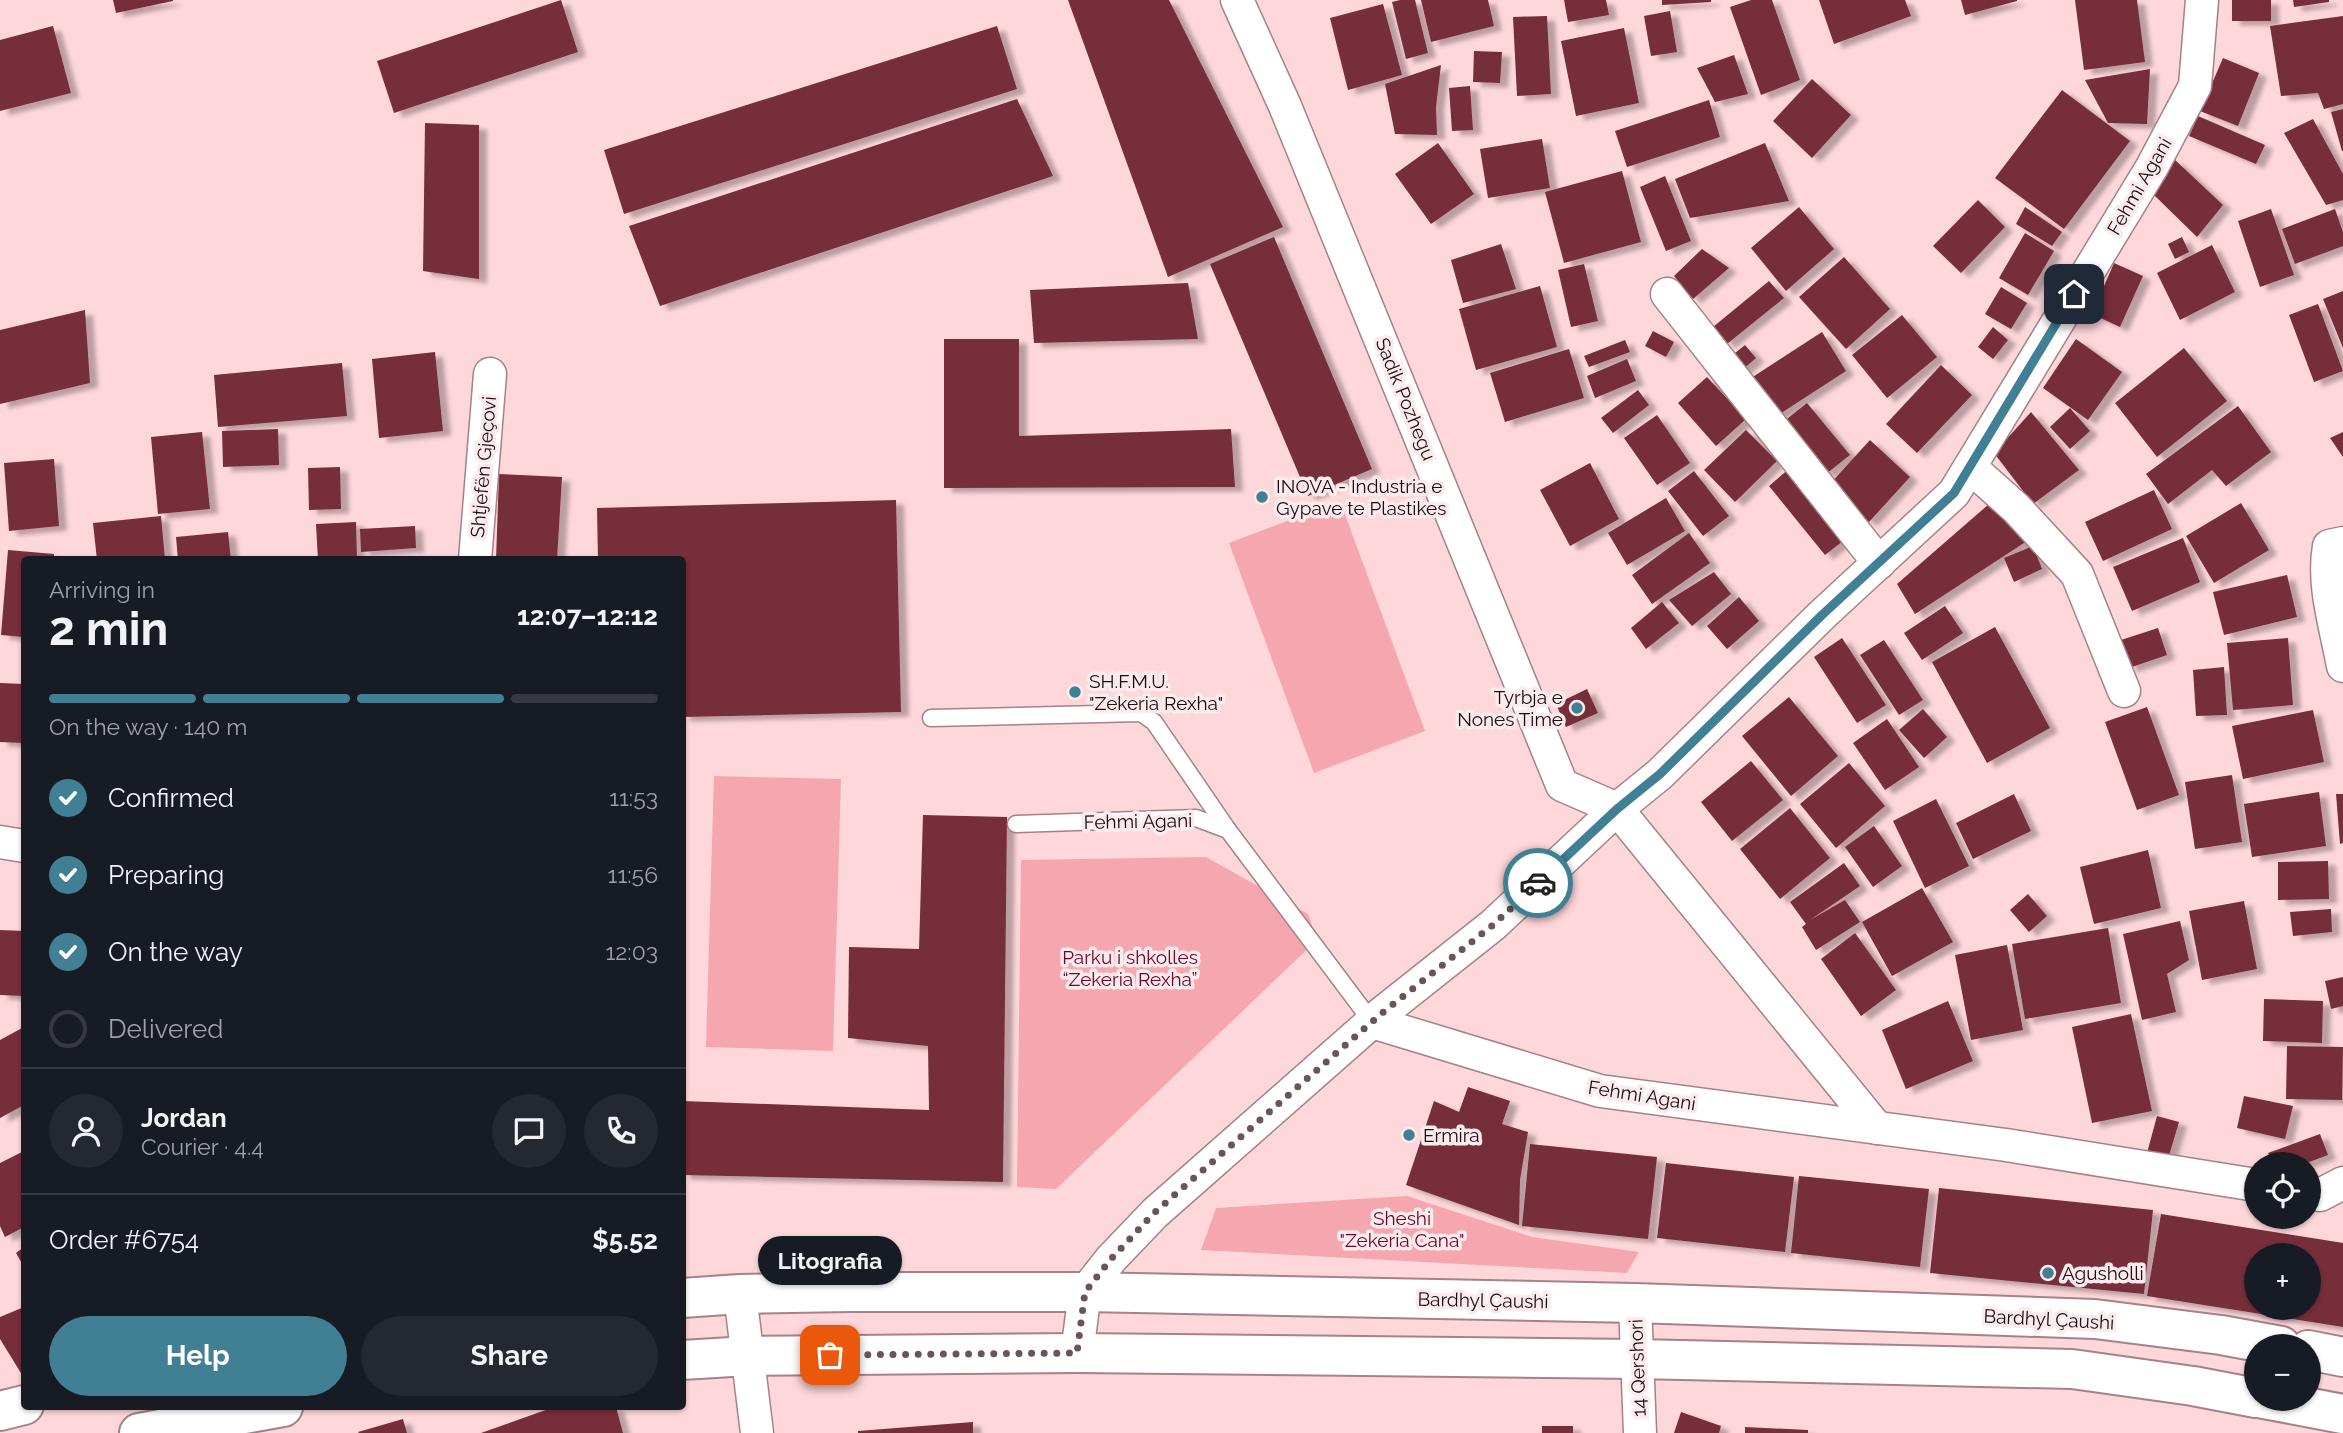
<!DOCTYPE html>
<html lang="en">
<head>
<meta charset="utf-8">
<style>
  :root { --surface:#171b24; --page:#242831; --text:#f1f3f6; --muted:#9ea1a6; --line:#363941; --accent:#418094 }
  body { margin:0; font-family:Raleway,sans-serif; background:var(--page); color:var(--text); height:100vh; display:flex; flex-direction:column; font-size:26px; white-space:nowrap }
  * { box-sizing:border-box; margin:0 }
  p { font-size:23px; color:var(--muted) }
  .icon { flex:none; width:38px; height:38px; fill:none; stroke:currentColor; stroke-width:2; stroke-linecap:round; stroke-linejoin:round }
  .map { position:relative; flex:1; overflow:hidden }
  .drawer { position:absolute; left:21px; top:556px; width:665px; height:854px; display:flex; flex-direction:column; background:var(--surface); border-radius:7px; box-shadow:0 2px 5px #0004 }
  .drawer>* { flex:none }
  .buttons { position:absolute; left:2244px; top:1152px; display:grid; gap:14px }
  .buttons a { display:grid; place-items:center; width:77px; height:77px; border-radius:50%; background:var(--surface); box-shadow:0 2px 5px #0004; font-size:35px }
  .pin { position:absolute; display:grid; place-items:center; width:60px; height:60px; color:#fff; margin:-30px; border-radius:14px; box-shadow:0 4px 10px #0006 }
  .courier { position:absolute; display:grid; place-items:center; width:70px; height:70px; margin:-35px; border:5px solid #418094; border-radius:50%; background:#fff; color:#222; box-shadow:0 2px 9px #0007 }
  .bubble { position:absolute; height:49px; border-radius:24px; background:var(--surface); box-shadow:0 2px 5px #0004; font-size:23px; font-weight:700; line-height:49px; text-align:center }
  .head em { font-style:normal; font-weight:700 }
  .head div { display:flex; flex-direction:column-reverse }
  .head { display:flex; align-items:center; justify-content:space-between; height:119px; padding:0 28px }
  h1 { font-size:46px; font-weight:700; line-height:52px }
  .bar { display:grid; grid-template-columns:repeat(4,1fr); gap:10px 7px; align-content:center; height:84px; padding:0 28px }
  .bar i { height:9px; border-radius:5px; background:var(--line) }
  .bar .active { background:var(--accent) }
  .bar p { grid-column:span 4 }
  .line { display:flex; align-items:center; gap:18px; padding:0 28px; border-top:2px solid var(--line) }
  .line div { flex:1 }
  .round { display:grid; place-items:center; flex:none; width:74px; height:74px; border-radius:37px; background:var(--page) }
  ol { padding:0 28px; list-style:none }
  li { display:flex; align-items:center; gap:21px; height:77px }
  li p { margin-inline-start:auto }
  li .icon { padding:7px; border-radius:50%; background:var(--accent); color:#fff; stroke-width:4 }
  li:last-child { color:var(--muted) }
  li i { width:38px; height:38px; border:4px solid var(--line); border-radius:50% }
  .action { display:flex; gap:14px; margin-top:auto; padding:14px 28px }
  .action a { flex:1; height:80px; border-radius:42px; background:var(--accent); color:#fff; font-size:28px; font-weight:700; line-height:80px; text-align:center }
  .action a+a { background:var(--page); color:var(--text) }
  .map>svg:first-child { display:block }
  .green { fill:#f5a6af }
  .building { fill:#772d3b; fill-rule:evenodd; filter:url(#shadow) }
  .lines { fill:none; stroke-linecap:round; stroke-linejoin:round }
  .service-casing { stroke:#a58285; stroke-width:19 }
  .minor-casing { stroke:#a58285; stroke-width:35 }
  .secondary-casing { stroke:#a58285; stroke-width:42 }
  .service { stroke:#fff; stroke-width:16 }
  .minor { stroke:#fff; stroke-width:32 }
  .secondary { stroke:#fff; stroke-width:38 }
  .done { stroke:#6a5456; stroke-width:7; stroke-dasharray:0 12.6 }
  .route { stroke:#418094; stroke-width:9 }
  .poi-dot { fill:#418094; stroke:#fbebec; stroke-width:2.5 }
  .labels { text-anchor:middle; stroke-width:7; stroke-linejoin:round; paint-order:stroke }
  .street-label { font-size:19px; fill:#1a0d0f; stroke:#fbebec }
  .poi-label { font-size:19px; fill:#1a0d0f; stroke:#fbebec; text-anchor:start }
  .park-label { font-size:19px; fill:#6e0427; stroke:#fbebec }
</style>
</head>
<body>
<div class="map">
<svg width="2343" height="1433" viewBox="0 0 2343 1433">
  <defs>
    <filter id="shadow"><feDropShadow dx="8" dy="4.5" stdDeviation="2" flood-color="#0004"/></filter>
  </defs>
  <rect width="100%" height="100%" fill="#fed7da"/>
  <g class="green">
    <path d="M1340,501L1425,731L1314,773L1229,543Z"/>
    <path d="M714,776L841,779L833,1051L706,1047Z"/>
    <path d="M1206,857L1308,914L1317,940L1056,1189L1017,1187L1021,860Z"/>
    <path d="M1407,1196L1532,1237L1639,1252L1627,1273L1201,1250L1216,1208Z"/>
  </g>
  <g class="building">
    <path d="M113,0H173V1L116,13Z"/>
    <path d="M561,0L578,52L394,113L377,61Z"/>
    <path d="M1068,0H1169L1283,227L1168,277Z"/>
    <path d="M1400,0H1415L1428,53L1406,59L1392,2Z"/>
    <path d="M1421,0H1488L1494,26L1431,42Z"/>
    <path d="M1564,0H1606L1609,15L1568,22Z"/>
    <path d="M1662,0H1711V2L1662,5Z"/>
    <path d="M1751,0H1772L1800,80L1761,95L1730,7Z"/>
    <path d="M1819,0H1905L1911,16L1834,44Z"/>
    <path d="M1961,0H2017V1L1965,15Z"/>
    <path d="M2075,0H2137L2145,62L2084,70Z"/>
    <rect x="2232" y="0" width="39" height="21"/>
    <path d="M2293,0H2329V2L2294,7Z"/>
    <path d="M1383,4L1402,75L1348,90L1330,18Z"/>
    <path d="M1670,11L1677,52L1651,56L1644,16Z"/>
    <path d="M1547,16L1551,94L1517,96L1513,17Z"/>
    <path d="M2343,16V104L2324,109L2318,93L2281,96L2270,26Z"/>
    <path d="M53,26L71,93L0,111V40Z"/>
    <path d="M997,26L1017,89L624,214L604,150Z"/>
    <path d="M1624,28L1639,103L1576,116L1561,41Z"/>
    <path d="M1474,51L1502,52L1500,83L1473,82Z"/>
    <path d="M1734,55L1748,94L1715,102L1697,68Z"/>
    <path d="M2223,58L2259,73L2238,126L2200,111Z"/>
    <path d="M1441,65L1436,107L1437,135L1395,134L1385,84Z"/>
    <path d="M2150,69L2147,124L2108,123L2085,80Z"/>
    <path d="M1812,79L1851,115L1812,158L1773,121Z"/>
    <path d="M1470,86L1473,130L1452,131L1449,88Z"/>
    <path d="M2062,90L2130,141L2064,229L1995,178Z"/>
    <path d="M1017,99L1053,176L660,306L629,226Z"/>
    <path d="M1709,100L1720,137L1627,167L1615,131Z"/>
    <path d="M2343,109V151H2342L2331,112Z"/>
    <path d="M2198,116L2265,145L2256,164L2189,136Z"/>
    <path d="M2313,119L2343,174V200L2326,205L2284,133Z"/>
    <path d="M425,123L479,125V279L423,271Z"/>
    <path d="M1542,139L1550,188L1488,198L1480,149Z"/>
    <path d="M1438,143L1474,194L1431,224L1395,174Z"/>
    <path d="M1765,143L1789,201L1690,218L1675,179Z"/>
    <path d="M2174,159L2223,205L2197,237L2154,195Z"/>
    <path d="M1622,171L1641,242L1564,263L1545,192Z"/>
    <path d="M1665,176L1691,241L1666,251L1640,187Z"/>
    <path d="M1978,200L2005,227L1961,273L1933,246Z"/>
    <path d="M1799,207L1834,249L1786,291L1751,248Z"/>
    <path d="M2025,207L2062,232L2052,246L2016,224Z"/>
    <path d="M2271,209L2294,275L2260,287L2238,221Z"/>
    <path d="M2335,209L2343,232V246L2295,264L2282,229Z"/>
    <path d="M2025,233L2054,251L2028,295L1999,278Z"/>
    <path d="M1274,237L1372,469L1308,496L1210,264Z"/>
    <path d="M2182,237L2189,252L2175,259L2168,244Z"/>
    <path d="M1501,244L1516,289L1463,303L1451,260Z"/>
    <path d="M2212,245L2235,292L2180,320L2157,273Z"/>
    <path d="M1702,249L1729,268L1693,299L1674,276Z"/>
    <path d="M1844,257L1890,309L1846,349L1799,297Z"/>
    <path d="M2114,263L2143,276L2120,327L2092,314Z"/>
    <path d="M1584,264L1598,321L1571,327L1558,270Z"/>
    <path d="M1769,281L1784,298L1727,344L1713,327Z"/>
    <path d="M1188,283L1198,339L1034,343L1030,290Z"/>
    <path d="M1540,286L1557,347L1476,370L1459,309Z"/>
    <path d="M2001,287L2027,303L2011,329L1985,314Z"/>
    <path d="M2343,291V348L2323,299Z"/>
    <path d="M2318,304L2343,371L2314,382L2289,315Z"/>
    <path d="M85,310L90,383L0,404V330Z"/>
    <path d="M1902,315L1937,357L1887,398L1852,355Z"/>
    <path d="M1993,327L2008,340L1993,359L1978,347Z"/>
    <path d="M1653,331L1674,342L1666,357L1645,346Z"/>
    <path d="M1822,332L1846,371L1772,419L1748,380Z"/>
    <path d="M944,339H1019V436L1231,429L1235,487L944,488Z"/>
    <path d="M2076,339L2122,372L2088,420L2043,388Z"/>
    <path d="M1625,340L1630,352L1589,367L1584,356Z"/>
    <path d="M1745,345L1756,358L1741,371L1729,358Z"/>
    <path d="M2184,348L2227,401L2157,457L2115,403Z"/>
    <path d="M1569,349L1584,398L1505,422L1490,373Z"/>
    <path d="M435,352L443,431L379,438L372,359Z"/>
    <path d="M1627,359L1636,381L1595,398L1587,376Z"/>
    <path d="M342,363L347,416L218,427L214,375Z"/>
    <path d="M1941,365L1972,395L1917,453L1886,424Z"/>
    <path d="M1707,377L1746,419L1716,446L1678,403Z"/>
    <path d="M1638,390L1649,405L1613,433L1601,418Z"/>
    <path d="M1807,403L1850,455L1826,474L1783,422Z"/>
    <path d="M2238,406L2271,452L2226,486L2212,470L2168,504L2146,474Z"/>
    <path d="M2070,408L2090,431L2070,449L2050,427Z"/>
    <path d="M2031,412L2079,470L2033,504L1994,453Z"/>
    <path d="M1657,415L1690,463L1657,485L1624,438Z"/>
    <path d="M278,429L279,465L223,467L222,431Z"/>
    <path d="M1746,430L1777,461L1735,502L1704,470Z"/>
    <path d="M202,432L210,509L158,514L151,437Z"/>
    <path d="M2343,432V457L2330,438Z"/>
    <path d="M1870,440L1910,477L1869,522L1829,485Z"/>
    <path d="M54,459L59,526L9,531L4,463Z"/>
    <path d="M1590,463L1619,519L1570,546L1540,490Z"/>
    <path d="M340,467L341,509L309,510L308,468Z"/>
    <path d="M1791,467L1848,537L1825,555L1769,486Z"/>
    <path d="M1694,471L1729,516L1703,536L1668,491Z"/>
    <path d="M499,474L562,477L557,560H496Z"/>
    <path d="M2154,490L2172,529L2103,561L2085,522Z"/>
    <path d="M1666,498L1685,531L1627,565L1608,533Z"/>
    <path d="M896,500L901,712L682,717V560H598L597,508Z"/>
    <path d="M2241,503L2269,550L2214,583L2186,536Z"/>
    <path d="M1989,504L2027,541L1915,614L1897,584Z"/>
    <path d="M161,516L165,559L97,560L93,523Z"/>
    <path d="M356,522L357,560H318L316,524Z"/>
    <path d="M415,526L416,548L361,552L360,529Z"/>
    <path d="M228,532L231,560H178L176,537Z"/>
    <path d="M1689,533L1710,563L1652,604L1632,575Z"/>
    <path d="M2183,538L2200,582L2132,611L2113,567Z"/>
    <path d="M2033,546L2042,569L2014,582L2004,558Z"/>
    <path d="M8,550L54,554V560H24V637L1,635Z"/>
    <path d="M1714,572L1731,594L1692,626L1669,600Z"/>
    <path d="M2287,575L2297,617L2224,635L2213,592Z"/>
    <path d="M1739,597L1759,621L1727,649L1707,626Z"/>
    <path d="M1662,602L1679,623L1646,649L1631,628Z"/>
    <path d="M1945,606L1963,633L1922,660L1904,633Z"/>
    <path d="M1995,627L2050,728L1987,763L1932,662Z"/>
    <path d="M2158,628L2167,655L2129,668L2121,640Z"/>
    <path d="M1842,638L1886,705L1857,723L1814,657Z"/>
    <path d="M2288,638L2293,705L2233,710L2227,643Z"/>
    <path d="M1884,640L1923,700L1899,715L1860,655Z"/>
    <path d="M2224,667L2227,715L2196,716L2193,670Z"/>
    <path d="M0,683L24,684V743L0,742Z"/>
    <path d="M1587,689L1598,713L1566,727L1556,704Z"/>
    <path d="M1789,697L1838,756L1791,796L1742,736Z"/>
    <path d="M2147,707L2179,795L2137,810L2105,722Z"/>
    <path d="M1923,709L1947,737L1924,758L1899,730Z"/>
    <path d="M2313,710L2324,762L2243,779L2232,726Z"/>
    <path d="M1887,719L1919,767L1885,790L1853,743Z"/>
    <path d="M1751,761L1783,800L1732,841L1701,802Z"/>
    <path d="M1849,763L1885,806L1836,848L1800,804Z"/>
    <path d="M2232,775L2242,842L2195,849L2185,782Z"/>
    <path d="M2319,792L2326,846L2252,857L2244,804Z"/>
    <path d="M2014,794L2031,831L1973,859L1956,823Z"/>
    <path d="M2336,794H2343V843L2340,844Z"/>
    <path d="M1936,799L1969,866L1925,888L1893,821Z"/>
    <path d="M1790,808L1830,858L1780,899L1740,849Z"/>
    <path d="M923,815L1007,817L1003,1182L682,1175V1101L929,1110L928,1046L848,1038L849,947L919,949Z"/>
    <path d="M1874,826L1902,866L1873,887L1845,847Z"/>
    <path d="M2148,850L2161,908L2094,924L2080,867Z"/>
    <path d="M2328,861L2329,899L2278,900V862Z"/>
    <path d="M1844,863L1860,886L1810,920L1845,900L1860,922L1816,950L1802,927L1806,924L1790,902Z"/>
    <path d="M1922,888L1953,942L1892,976L1862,922Z"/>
    <path d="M2028,894L2047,916L2029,932L2010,910Z"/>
    <path d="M2244,901L2257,969L2202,980L2189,911Z"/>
    <path d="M2331,909L2332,932L2293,936L2290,912Z"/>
    <path d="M2180,921L2189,960L2167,974L2176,1012L2142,1020L2123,934Z"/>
    <path d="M2108,928L2121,1003L2025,1019L2012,944Z"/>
    <path d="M0,930L24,931V996L0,995Z"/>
    <path d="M1855,933L1896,990L1861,1016L1821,959Z"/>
    <path d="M2007,945L2023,1030L1971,1040L1955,955Z"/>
    <path d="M2343,977V1006L2331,1009L2325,981Z"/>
    <path d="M2264,999L2323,1001L2322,1043L2263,1041Z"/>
    <path d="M1948,1001L1973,1061L1906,1089L1882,1030Z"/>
    <path d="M2131,1014L2152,1111L2092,1123L2072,1027Z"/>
    <path d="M24,1027V1105L0,1118V1040Z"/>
    <path d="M2287,1046L2343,1047L2342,1100L2286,1099Z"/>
    <path d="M1468,1087L1510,1101L1502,1124L1528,1132L1520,1180L1519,1225L1406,1185L1434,1101L1459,1112Z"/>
    <path d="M2244,1096L2293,1106L2285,1139L2237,1128Z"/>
    <path d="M2157,1116L2179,1122L2168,1159L2147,1153Z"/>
    <path d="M2320,1134L2328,1155L2304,1164H2273L2268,1153Z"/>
    <path d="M1530,1144L1657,1157L1648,1239L1522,1226Z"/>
    <path d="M24,1151V1227L5,1237L0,1226V1163Z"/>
    <path d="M1666,1163L1794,1177L1785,1252L1657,1238Z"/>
    <path d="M1799,1176L1929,1189L1920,1267L1791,1253Z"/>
    <path d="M1939,1188L2153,1210L2144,1294L1930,1273Z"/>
    <path d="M2161,1214L2343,1243V1327L2147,1296ZM2256,1255H2308V1307H2256Z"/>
    <path d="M24,1247V1267L16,1253Z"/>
    <path d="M24,1307V1378L0,1339V1317Z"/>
    <path d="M554,1407H616L623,1433H481Z"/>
    <path d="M1681,1412L1721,1426L1719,1433H1674Z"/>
    <path d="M403,1419L407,1433H359L358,1432Z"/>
    <path d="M973,1422V1433H858V1431Z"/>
    <rect x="1542" y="1426" width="31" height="7"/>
    <path d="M1745,1427L1808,1430V1433H1745Z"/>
  </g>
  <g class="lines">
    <g class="service-casing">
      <g id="service">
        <path d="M931,718L1141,713L1154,722L1228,830"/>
        <path d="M1016,824L1196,818L1228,830L1372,1022"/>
      </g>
    </g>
    <g class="minor-casing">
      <g id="minor">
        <path d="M1237,0L1285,106L1562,785L1617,809L1877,1128"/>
        <path d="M1667,294L1879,563"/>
        <path d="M1970,467L2016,508L2077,574L2124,691"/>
        <path d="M2343,543L2329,546C2322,585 2336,627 2343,666"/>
        <path d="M475,560L490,374"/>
        <path d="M0,842L24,846"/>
        <path d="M1372,1022L1600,1091L2006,1145L2256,1185"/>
        <path d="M2308,1193L2320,1195L2343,1183"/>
        <path d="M740,1294L757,1433"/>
        <path d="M1635,1303L1640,1433"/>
        <path d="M1077,1353L1085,1292L1111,1259L1155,1213L1382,1013L1493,925L1617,809L1660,774L1822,615L1954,493L2152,167L2195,86L2202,0"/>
      </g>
    </g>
    <g class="secondary-casing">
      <g id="secondary">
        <path d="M682,1298L740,1294L850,1292H1085L1635,1303L2095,1319L2221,1335L2281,1346"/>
        <path d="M2308,1350L2343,1357"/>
        <path d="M682,1360L748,1356L1077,1353L1637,1359L2072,1369L2193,1386L2256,1398"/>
        <path d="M2259,1398L2343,1414"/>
        <path d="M0,1411L24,1405"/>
        <path d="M139,1433L283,1407"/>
      </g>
    </g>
    <use href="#service" class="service"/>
    <use href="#minor" class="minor"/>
    <use href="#secondary" class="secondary"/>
  </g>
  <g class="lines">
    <path class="done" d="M830,1355L1077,1353L1085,1292L1111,1259L1154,1213L1382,1013L1493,925L1538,883"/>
    <path class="route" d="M1538,883L1617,809L1660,774L1822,615L1954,493L2074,294"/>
  </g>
  <g class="poi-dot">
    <circle cx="1262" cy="497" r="7"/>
    <circle cx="1075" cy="692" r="7"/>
    <circle cx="1577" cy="708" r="7"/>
    <circle cx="1409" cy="1135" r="7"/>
    <circle cx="2048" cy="1273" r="7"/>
  </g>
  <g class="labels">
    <g class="street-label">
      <text transform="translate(2139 186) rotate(-60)" y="7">Fehmi Agani</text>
      <text transform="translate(1406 399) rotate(68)" y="7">Sadik Pozhegu</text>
      <text transform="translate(483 467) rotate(-85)" y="7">Shtjefën Gjeçovi</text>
      <text transform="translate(1138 821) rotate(-1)" y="7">Fehmi Agani</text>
      <text transform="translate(1642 1095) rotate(9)" y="7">Fehmi Agani</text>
      <text transform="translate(1483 1300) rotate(1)" y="7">Bardhyl Çaushi</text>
      <text transform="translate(2049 1319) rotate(3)" y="7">Bardhyl Çaushi</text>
      <text transform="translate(1637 1368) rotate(-92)" y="7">14 Qershori</text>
    </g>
    <g class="poi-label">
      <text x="1276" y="493">INOVA - Industria e<tspan x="1276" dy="22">Gypave te Plastikes</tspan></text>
      <text x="1089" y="688">SH.F.M.U.<tspan x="1089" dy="22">"Zekeria Rexha"</tspan></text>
      <text x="1563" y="704" text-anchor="end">Tyrbja e<tspan x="1563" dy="22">Nones Time</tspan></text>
      <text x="1423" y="1142">Ermira</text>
      <text x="2062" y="1280">Agusholli</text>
    </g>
    <g class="park-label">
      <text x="1130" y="964">Parku i shkolles<tspan x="1130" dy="22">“Zekeria Rexha”</tspan></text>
      <text x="1402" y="1225">Sheshi<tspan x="1402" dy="22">"Zekeria Cana"</tspan></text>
    </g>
  </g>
</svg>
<div class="buttons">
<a><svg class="icon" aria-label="locate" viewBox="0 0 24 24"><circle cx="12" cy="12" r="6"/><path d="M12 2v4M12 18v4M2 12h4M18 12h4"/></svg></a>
<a>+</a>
<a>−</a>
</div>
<div class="pin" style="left:830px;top:1355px;background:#ea580c"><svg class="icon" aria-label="bag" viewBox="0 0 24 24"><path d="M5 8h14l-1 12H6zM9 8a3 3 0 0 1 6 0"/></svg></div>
<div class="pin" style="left:2074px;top:294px;background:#1f2937"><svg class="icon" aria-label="home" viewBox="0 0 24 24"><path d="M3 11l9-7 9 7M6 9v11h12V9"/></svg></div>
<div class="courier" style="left:1538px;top:883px"><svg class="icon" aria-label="car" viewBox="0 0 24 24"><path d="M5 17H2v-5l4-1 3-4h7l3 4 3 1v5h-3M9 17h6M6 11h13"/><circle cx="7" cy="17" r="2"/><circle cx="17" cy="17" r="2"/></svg></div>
<div class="bubble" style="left:758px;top:1236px;width:144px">Litografia</div>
<section class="drawer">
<div class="head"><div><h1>2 min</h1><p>Arriving in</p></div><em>12:07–12:12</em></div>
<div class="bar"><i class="active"></i><i class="active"></i><i class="active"></i><i></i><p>On the way · 140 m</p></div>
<ol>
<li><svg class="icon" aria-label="check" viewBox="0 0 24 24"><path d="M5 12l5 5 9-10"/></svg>Confirmed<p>11:53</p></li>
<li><svg class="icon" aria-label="check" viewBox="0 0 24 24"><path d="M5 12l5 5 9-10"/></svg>Preparing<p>11:56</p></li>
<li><svg class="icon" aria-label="check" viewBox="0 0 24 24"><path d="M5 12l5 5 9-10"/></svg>On the way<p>12:03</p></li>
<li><i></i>Delivered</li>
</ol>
<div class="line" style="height:126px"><a class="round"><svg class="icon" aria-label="person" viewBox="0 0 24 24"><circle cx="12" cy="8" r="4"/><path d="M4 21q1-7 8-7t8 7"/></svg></a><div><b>Jordan</b><p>Courier · 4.4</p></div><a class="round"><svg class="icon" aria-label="chat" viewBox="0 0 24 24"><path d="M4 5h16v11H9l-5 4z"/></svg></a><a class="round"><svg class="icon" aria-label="phone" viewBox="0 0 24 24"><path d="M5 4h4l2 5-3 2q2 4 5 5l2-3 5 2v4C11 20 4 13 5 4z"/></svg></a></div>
<div class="line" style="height:91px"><div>Order #6754</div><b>$5.52</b></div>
<div class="action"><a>Help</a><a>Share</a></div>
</section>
</div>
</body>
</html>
